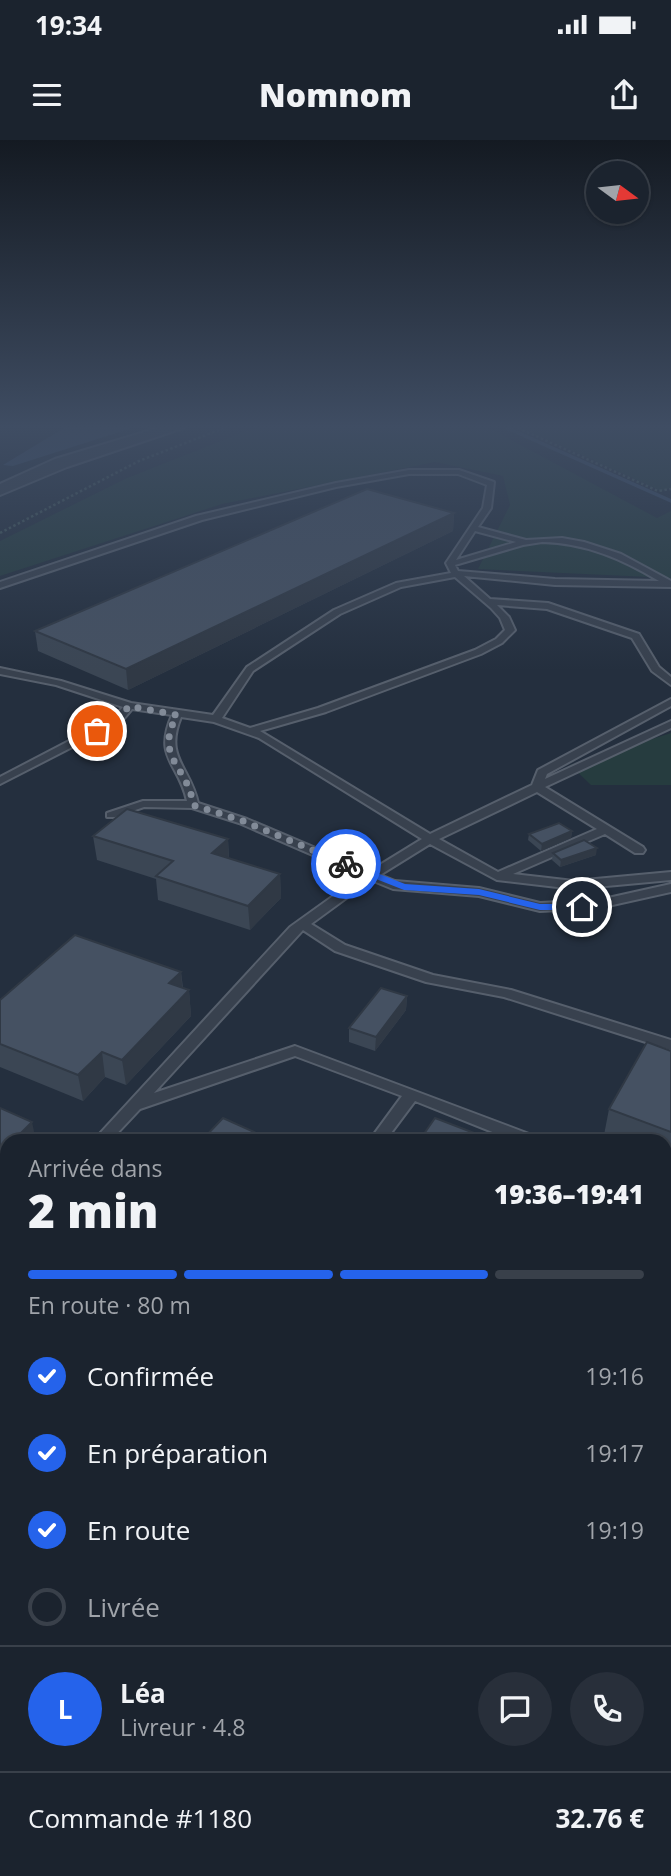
<!DOCTYPE html>
<html lang="fr">
<head>
<meta charset="utf-8">
<style>
  :root { --surface:#1b232e; --page:#282f3a; --text:#f1f3f6; --muted:#a0a4aa; --line:#39404a; --accent:#2563eb }
  body { margin:0; font-family:"Open Sans",sans-serif; background:var(--page); color:var(--text); height:100vh; display:flex; flex-direction:column; font-size:26px; white-space:nowrap }
  * { box-sizing:border-box; margin:0 }
  p { font-size:23px; color:var(--muted) }
  .icon { flex:none; width:38px; height:38px; fill:none; stroke:currentColor; stroke-width:2; stroke-linecap:round; stroke-linejoin:round }
  .map { position:relative; flex:1; overflow:hidden }
  .side { position:absolute; left:0px; top:994px; width:672px; height:742px; display:flex; flex-direction:column; background:var(--surface); border-radius:21px 21px 0 0; box-shadow:0 2px 5px #0004,0 0 0 2px var(--line) }
  .side>* { flex:none }
  .needle { width:46px; rotate:105deg }
  .fabs { position:absolute; left:586px; top:21px; display:grid; gap:14px }
  .fabs a { display:grid; place-items:center; width:63px; height:63px; border-radius:50%; background:var(--surface); box-shadow:0 2px 5px #0004,0 0 0 2px var(--line); font-size:35px }
  .pin { position:absolute; display:grid; place-items:center; width:60px; height:60px; color:#fff; margin:-30px; border:4px solid #fff; border-radius:50%; box-shadow:0 2px 7px #0007 }
  .courier { position:absolute; display:grid; place-items:center; width:70px; height:70px; margin:-35px; border:5px solid #2563eb; border-radius:50%; background:#fff; color:#222; box-shadow:0 2px 9px #0007 }
  .overview em { font-style:normal; font-weight:800 }
  .overview div { display:flex; flex-direction:column-reverse }
  .overview { display:flex; align-items:center; justify-content:space-between; height:119px; padding:0 28px }
  h1 { font-size:46px; font-weight:800; line-height:52px }
  .bar { display:grid; grid-template-columns:repeat(4,1fr); gap:10px 7px; align-content:center; height:84px; padding:0 28px }
  .bar i { height:9px; border-radius:5px; background:var(--line) }
  .bar .selected { background:var(--accent) }
  .bar p { grid-column:span 4 }
  .line { display:flex; align-items:center; gap:18px; padding:0 28px; border-top:2px solid var(--line) }
  .line div { flex:1 }
  .round { display:grid; place-items:center; flex:none; width:74px; height:74px; border-radius:37px; background:var(--page) }
  ol { padding:0 28px; list-style:none }
  li { display:flex; align-items:center; gap:21px; height:77px }
  li p { margin-inline-start:auto }
  li .icon { padding:7px; border-radius:50%; background:var(--accent); color:#fff; stroke-width:4 }
  li:last-child { color:var(--muted) }
  li i { width:38px; height:38px; border:4px solid var(--line); border-radius:50% }
  .status { display:flex; justify-content:space-between; align-items:center; height:49px; padding:0 35px; background:var(--surface); direction:ltr }
  .status svg { height:19px; fill:currentColor }
  header { display:flex; justify-content:space-between; align-items:center; height:91px; padding:0 28px; background:var(--surface); font-size:32px; font-weight:800 }
  .map>svg:first-child { display:block }
  .green { fill:#263c3f }
  .water { fill:#394c67 }
  .lines { fill:none; stroke-linecap:round; stroke-linejoin:round }
  .stream { stroke:#394c67; stroke-width:3.5 }
  .service-casing { stroke:#565f6c; stroke-width:4 }
  .tertiary-casing { stroke:#565f6c; stroke-width:4 }
  .path { stroke:#44595c; stroke-width:2.5; stroke-dasharray:2.5 2.5; stroke-linecap:butt }
  .service { fill:#38414e; fill-rule:evenodd }
  .tertiary { fill:#38414e; fill-rule:evenodd }
  .wall { fill:#3b4654 }
  .shaded-wall { fill:#303945 }
  .building { fill:#455162; stroke:#303945; stroke-width:2 }
  .route { fill:#2563eb }
  .done { stroke:#828b98; stroke-width:7; stroke-dasharray:0 12.6 }
</style>
</head>
<body>
<div class="status"><b>19:34</b><svg viewBox="0 0 49 12"><path d="M0 12V9h3v3zM5 12V6h3v6zM10 12V3h3v9zM15 12V0h3v12zM26 1h20v11H26zM47 4h2v5h-2z"/></svg></div>
<header><svg class="icon" aria-label="menu" viewBox="0 0 24 24"><path d="M4 6h16M4 12h16M4 18h16"/></svg>Nomnom<svg class="icon" aria-label="share" viewBox="0 0 24 24"><path d="M12 15V3M7 8l5-5 5 5M5 13v7h14v-7"/></svg></header>
<div class="map">
<svg width="671" height="1736" viewBox="0 0 671 1736">
  <rect width="100%" height="100%" fill="#242f3e"/>
  <g class="green">
    <path d="M254,288H489L657,378L671,371V438L478,429L510,365L503,336L435,322L222,364L0,436V401L127,338Z"/>
    <path d="M522,288H671V348L661,351Z"/>
    <path d="M671,593V645H591L570,625Z"/>
    <path d="M665,1280H671V1736H181L186,1729H665Z"/>
  </g>
  <g class="water">
    <path d="M64,288H132L13,326L3,325Z"/>
    <path d="M0,1282L7,1286V1346L2,1352Z"/>
  </g>
  <g class="lines">
    <path class="stream" d="M507,288L671,361"/>
    <g class="service-casing">
      <g id="service">
        <path d="M409,330H459L494,342L491,368L478,387L526,400L562,398L584,402L621,414L671,441V447L555,445L464,436L490,459L548,463L639,494L659,527L671,537V545L652,531L632,498L547,469L497,465L509,477L515,490L502,503L481,514L326,572L260,591L430,694L532,645L538,630L671,559V566L547,634L545,639L671,581V588L545,647L643,707L645,710L643,713H635L605,694L513,734L574,741L671,732V740L574,749L497,740L430,704L380,735L395,741L479,748L540,763L599,760L671,744V752L599,768L540,771L479,756L393,749L371,740L311,784L345,805L433,835L511,850L671,900V910L504,857L426,842L335,811L303,790L154,953L295,906L537,997L539,1001H515L415,961L385,1001H369L402,956L295,916L140,969L110,1001H93L290,787L361,736L239,683L192,668L144,667L115,677H107V673L143,661H187C179,623 153,619 172,575L132,569L121,582L0,644V637L113,578L123,567L56,545L0,534V528L61,541L131,563L213,575L247,527L334,470L396,443L451,433L446,423L483,368L487,345L458,334H409L336,347L202,380L0,448V442L196,376L336,343ZM475,391L516,402L456,420ZM542,402C586,403 622,419 659,441L555,439L458,431L455,425L523,405ZM455,437L491,468L500,478L505,490L496,499L475,510L318,568L250,588L222,578L253,531L340,474L401,447ZM181,577L214,582L259,598L422,699L370,731L247,679L198,663C190,626 164,618 181,577ZM537,652L597,689L498,732L439,699Z"/>
        <path d="M665,1047L671,1049V1062L665,1060Z"/>
        <path d="M7,1096V1115L0,1118V1099Z"/>
        <path d="M7,1498V1527L0,1530V1501Z"/>
        <path d="M671,1597V1631L665,1634V1600Z"/>
        <path d="M598,1729H625L623,1736H595Z"/>
      </g>
    </g>
    <g class="tertiary-casing">
      <path id="tertiary" d="M158,288H183L67,327L0,355V344L55,319Z"/>
    </g>
    <g class="path">
      <path d="M518,288L658,351L671,349"/>
      <path d="M0,393L139,321L224,288"/>
    </g>
    <use href="#service" class="service"/>
    <use href="#tertiary" class="tertiary"/>
  </g>
  <g class="wall">
    <path d="M454,373L453,391L128,550L38,511L35,491Z"/>
    <path d="M572,691L571,698L541,711L528,700L529,694Z"/>
    <path d="M93,696L228,699L229,718L280,734L281,758L250,790L158,760L156,739L97,720Z"/>
    <path d="M553,713L596,715L560,727L552,720Z"/>
    <path d="M181,832L183,848L189,850L191,876L126,945L105,937L83,961L0,927V860Z"/>
    <path d="M407,856L406,870L375,911L349,902V888Z"/>
    <path d="M671,911V1020L665,1018V1001H620L604,995L609,969Z"/>
  </g>
  <g class="shaded-wall">
    <path d="M454,373L453,391L128,550L126,529Z"/>
    <path d="M572,691L571,698L541,711L542,704Z"/>
    <path d="M228,699L229,723L212,713Z"/>
    <path d="M597,708L596,715L560,727L561,720Z"/>
    <path d="M280,734L281,758L250,790L248,766Z"/>
    <path d="M181,832L183,856L189,850L191,876L126,945L122,920L169,843Z"/>
    <path d="M407,856L406,870L375,911L376,897Z"/>
    <path d="M102,912L105,937L83,961L78,935Z"/>
    <path d="M32,982L36,1001H13Z"/>
    <path d="M7,1007V1039L0,1046V1014Z"/>
    <path d="M7,1718V1729H22L18,1736H0V1728Z"/>
  </g>
  <g class="building">
    <path d="M367,349L454,373L126,529L35,491Z"/>
    <path d="M127,669L228,699L212,713L280,734L248,766L156,736L173,721L93,696Z"/>
    <path d="M559,683L572,691L542,704L529,694Z"/>
    <path d="M584,700L597,708L561,720L553,713Z"/>
    <path d="M75,795L181,832L169,843L189,850L122,920L102,912L78,935L0,904V860Z"/>
    <path d="M381,848L407,856L376,897L349,888Z"/>
    <path d="M647,902L671,911V992L609,969Z"/>
    <path d="M0,968L32,982L13,1001H7V1007L0,1014Z"/>
    <path d="M223,978L274,1001H201Z"/>
    <path d="M435,978L495,1001H419Z"/>
    <path d="M7,1579V1718L0,1728V1588Z"/>
  </g>
  <linearGradient id="sky" x2="0" y2="1"><stop stop-color="#141a22"/><stop offset="0.54" stop-color="#3f4d63"/><stop offset="1" stop-color="#3f4d63" stop-opacity="0"/></linearGradient>
  <rect width="671" height="531" fill="url(#sky)"/>
  <path class="route" d="M346,721L405,744L479,749L540,764H582L588,767L582,770H540L479,755L404,750L343,726Z"/>
  <g class="lines">
    <path class="done" d="M97,591L117,580L129,566L177,575C153,619 189,626 193,665L243,681L346,724"/>
  </g>
</svg>
<div class="fabs">
<a><svg class="needle" viewBox="-14 -14 28 28"><path d="M0-13l5 13h-10z" fill="#e53935"/><path d="M0 13l5-13h-10z" fill="#a0a4aa"/></svg></a>
</div>
<div class="pin" style="left:97px;top:591px;background:#ea580c"><svg class="icon" aria-label="bag" viewBox="0 0 24 24"><path d="M5 8h14l-1 12H6zM9 8a3 3 0 0 1 6 0"/></svg></div>
<div class="pin" style="left:582px;top:767px;background:#1f2937"><svg class="icon" aria-label="home" viewBox="0 0 24 24"><path d="M3 11l9-7 9 7M6 9v11h12V9"/></svg></div>
<div class="courier" style="left:346px;top:724px"><svg class="icon" aria-label="bike" viewBox="0 0 24 24"><circle cx="6" cy="16" r="4"/><circle cx="18" cy="16" r="4"/><path d="M6 16l4-8h5l3 8M10 8l3 8H6M13 5h3"/></svg></div>
<section class="side">
<div class="overview"><div><h1>2 min</h1><p>Arrivée dans</p></div><em>19:36–19:41</em></div>
<div class="bar"><i class="selected"></i><i class="selected"></i><i class="selected"></i><i></i><p>En route · 80 m</p></div>
<ol>
<li><svg class="icon" aria-label="check" viewBox="0 0 24 24"><path d="M5 12l5 5 9-10"/></svg>Confirmée<p>19:16</p></li>
<li><svg class="icon" aria-label="check" viewBox="0 0 24 24"><path d="M5 12l5 5 9-10"/></svg>En préparation<p>19:17</p></li>
<li><svg class="icon" aria-label="check" viewBox="0 0 24 24"><path d="M5 12l5 5 9-10"/></svg>En route<p>19:19</p></li>
<li><i></i>Livrée</li>
</ol>
<div class="line" style="height:126px"><b class="round" style="background:var(--accent);color:#fff">L</b><div><b>Léa</b><p>Livreur · 4.8</p></div><a class="round"><svg class="icon" aria-label="chat" viewBox="0 0 24 24"><path d="M4 5h16v11H9l-5 4z"/></svg></a><a class="round"><svg class="icon" aria-label="phone" viewBox="0 0 24 24"><path d="M5 4h4l2 5-3 2q2 4 5 5l2-3 5 2v4C11 20 4 13 5 4z"/></svg></a></div>
<div class="line" style="height:91px"><div>Commande #1180</div><b>32.76 €</b></div>
</section>
</div>
</body>
</html>
